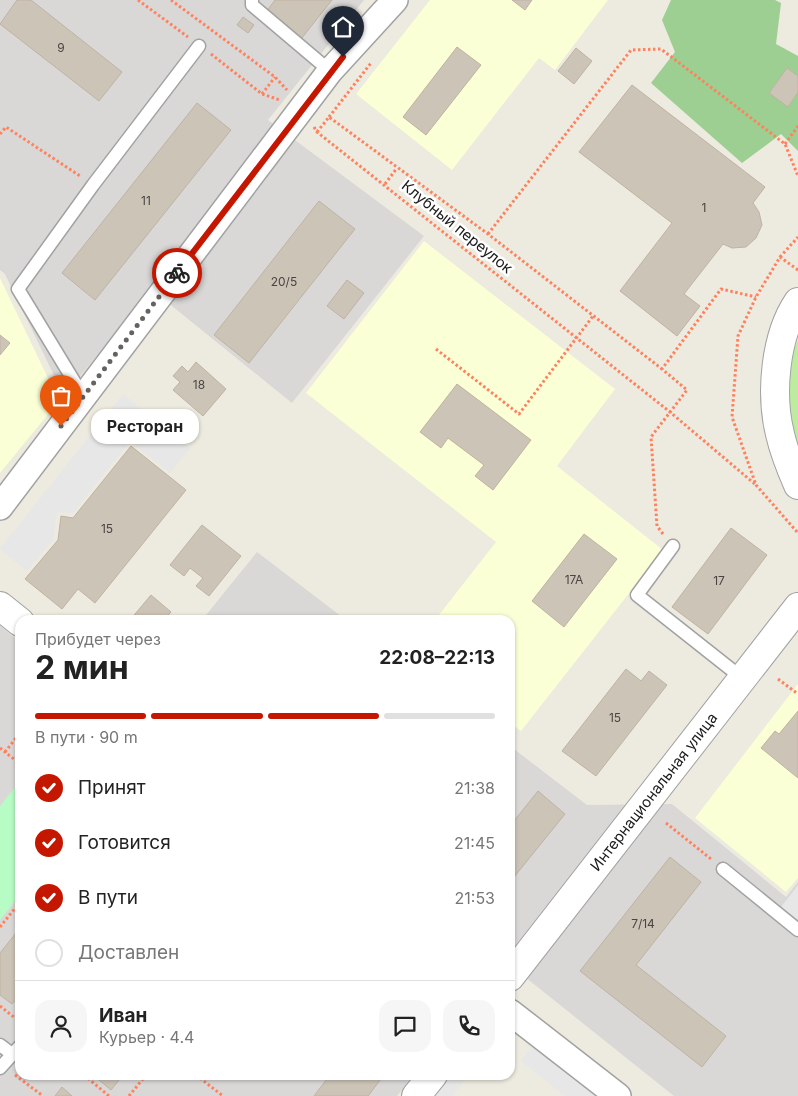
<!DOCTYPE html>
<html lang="ru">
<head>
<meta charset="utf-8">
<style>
  :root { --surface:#fff; --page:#f6f6f6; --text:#222; --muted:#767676; --line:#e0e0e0; --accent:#c51700 }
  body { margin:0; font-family:Inter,sans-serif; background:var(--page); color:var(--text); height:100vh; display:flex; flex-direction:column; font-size:19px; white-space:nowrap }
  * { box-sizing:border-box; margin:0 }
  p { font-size:16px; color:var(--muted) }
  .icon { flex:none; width:28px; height:28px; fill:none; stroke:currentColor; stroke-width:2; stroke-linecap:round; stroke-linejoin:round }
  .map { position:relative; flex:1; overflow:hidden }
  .sheet { position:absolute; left:15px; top:615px; width:500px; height:465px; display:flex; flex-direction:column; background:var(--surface); border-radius:15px; box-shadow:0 1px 4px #0004 }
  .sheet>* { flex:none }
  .pin { position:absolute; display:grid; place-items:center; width:42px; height:42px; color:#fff; margin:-51px -21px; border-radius:50% 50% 50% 0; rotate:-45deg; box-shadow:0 0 5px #0007 }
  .pin .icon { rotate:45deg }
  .courier { position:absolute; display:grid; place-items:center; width:50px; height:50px; margin:-25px; border:4px solid #c51700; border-radius:50%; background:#fff; color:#222; box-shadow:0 1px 6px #0007 }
  .bubble { position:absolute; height:35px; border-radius:15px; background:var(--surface); box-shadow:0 1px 4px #0004; font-size:16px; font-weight:700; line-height:35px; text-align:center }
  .headline em { font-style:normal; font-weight:700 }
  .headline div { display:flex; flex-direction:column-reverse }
  .headline { display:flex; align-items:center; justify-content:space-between; height:85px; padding:0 20px }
  h1 { font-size:32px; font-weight:700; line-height:38px }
  .bar { display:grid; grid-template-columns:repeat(4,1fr); gap:8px 5px; align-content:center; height:60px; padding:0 20px }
  .bar i { height:6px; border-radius:4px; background:var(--line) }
  .bar .active { background:var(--accent) }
  .bar p { grid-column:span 4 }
  .line { display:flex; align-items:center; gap:12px; padding:0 20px; border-top:1px solid var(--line) }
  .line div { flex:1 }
  .round { display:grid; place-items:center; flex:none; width:52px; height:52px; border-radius:15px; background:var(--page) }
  ol { padding:0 20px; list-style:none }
  li { display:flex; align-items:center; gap:15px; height:55px }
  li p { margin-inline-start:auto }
  li .icon { padding:5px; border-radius:50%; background:var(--accent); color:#fff; stroke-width:4 }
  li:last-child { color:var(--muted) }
  li i { width:28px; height:28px; border:2px solid var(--line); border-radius:50% }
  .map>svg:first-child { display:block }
  .residential { fill:#d9d8d7 }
  .education { fill:#faffd6 }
  .grass { fill:#bdeca1 }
  .forest { fill:#9ccf91 }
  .park { fill:#b7fcc5 }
  .parking { fill:#e7e7e7 }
  .building { fill:#cdc4b8; stroke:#bfb2a1 }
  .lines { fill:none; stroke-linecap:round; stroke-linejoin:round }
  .service-casing { stroke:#a2a2a2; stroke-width:15 }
  .minor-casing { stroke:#a2a2a2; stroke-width:28 }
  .tertiary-casing { stroke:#a2a2a2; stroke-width:30 }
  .path { stroke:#ff815e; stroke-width:3; stroke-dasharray:2.5 2.5; stroke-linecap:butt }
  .service { stroke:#fff; stroke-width:12 }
  .minor { stroke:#fff; stroke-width:25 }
  .tertiary { stroke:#fff; stroke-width:28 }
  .done { stroke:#646360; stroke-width:5; stroke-dasharray:0 9 }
  .route { stroke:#c51700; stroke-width:6 }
  .labels { text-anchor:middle; stroke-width:5; stroke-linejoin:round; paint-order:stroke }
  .number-label { font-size:12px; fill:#484542 }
  .street-label { font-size:15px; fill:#1b1b1b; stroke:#fff }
</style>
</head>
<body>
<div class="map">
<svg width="798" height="1096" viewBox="0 0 798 1096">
  <rect width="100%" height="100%" fill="#edeadf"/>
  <g class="residential">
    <path d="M0,0H364L268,120L424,236L292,403L151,289L64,396L5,274L0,270Z"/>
    <path d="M257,552L346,620H202Z"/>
    <path d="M0,626L20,642V1075H413L397,1096H0Z"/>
    <path d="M510,746L587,805L672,804L786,897L798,882V1096H674L510,965Z"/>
  </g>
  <g class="education">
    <path d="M430,0H608L555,70L539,58L452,170L356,94Z"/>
    <path d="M424,241L615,389L557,466L663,550L521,731L510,723V620H435L496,542L306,393Z"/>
    <path d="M0,278L59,401L0,473Z"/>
    <path d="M798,684V878L786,892L695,818Z"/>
  </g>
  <path class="grass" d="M798,340V457C789,419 781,377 798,340Z"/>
  <path class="forest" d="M671,0H775L781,3L776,44L798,56V151L781,134L742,163L651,83L675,52L662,20Z"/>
  <path class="park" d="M20,781V895L0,920V806Z"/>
  <g class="parking">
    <path d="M123,394L190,448L170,473L130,441L73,513L57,512L53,540L27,571L0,549Z"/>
    <path d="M798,885V920L781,907Z"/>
    <path d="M541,1036L603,1096H565L521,1061Z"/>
    <path d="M437,1075H458L465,1080L452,1096H420Z"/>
  </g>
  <g class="building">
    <path d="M17,0H31L122,72L99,101L0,24Z"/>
    <path d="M275,0H332L301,39L266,12Z"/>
    <path d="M512,0H532L525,10Z"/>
    <path d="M243,17L254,25L248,33L237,25Z"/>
    <path d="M457,47L481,65L426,135L403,117Z"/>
    <path d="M576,48L592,61L574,84L558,71Z"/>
    <path d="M787,68L798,76V92L788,107L769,93Z"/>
    <path d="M632,85L765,187L753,203L759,212L762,225L756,238L746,247L732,248L723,244L684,294L700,306L677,336L620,291L672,223L579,152Z"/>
    <path d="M197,103L231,130L95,300L62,273Z"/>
    <path d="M319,201L355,229L249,363L214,335Z"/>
    <path d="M347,280L364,293L344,319L327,306Z"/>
    <path d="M0,335L10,343L0,355Z"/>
    <path d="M196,362L226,389L203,416L173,390L180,382L173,376L182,366L188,372Z"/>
    <path d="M457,384L531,440L493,490L475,476L484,465L448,438L441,448L420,432Z"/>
    <path d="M131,446L186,490L95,603L78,589L62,609L25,579L58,540L61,516L73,518Z"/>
    <path d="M202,525L241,556L209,596L196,586L203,578L190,568L184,576L170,565Z"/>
    <path d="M731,528L767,555L708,634L672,607Z"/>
    <path d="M584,534L617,559L564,627L532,601Z"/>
    <path d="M151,595L171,612L164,620H130Z"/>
    <path d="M626,669L641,681L649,671L667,685L596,776L562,751Z"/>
    <path d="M798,711V778L761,748L775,731L779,734Z"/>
    <path d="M538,791L565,814L510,882V826Z"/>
    <path d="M670,857L701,882L636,965L726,1036L702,1067L580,971Z"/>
    <path d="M20,928V995L12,1004L0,995V953Z"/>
    <path d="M93,1075H123L111,1090Z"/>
    <path d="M330,1075H384L368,1096H314Z"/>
    <path d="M62,1087L72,1096H55Z"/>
  </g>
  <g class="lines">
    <g class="service-casing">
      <g id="service">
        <path d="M252,0V5L330,71"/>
        <path d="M83,396L18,289L93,185L199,46"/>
        <path d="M673,546L637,595L742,678"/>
        <path d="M723,869L798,930"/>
        <path d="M0,1045L12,1054"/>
        <path d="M0,1068L20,1046"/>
      </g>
    </g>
    <g class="minor-casing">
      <g id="minor">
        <path d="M0,507L330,71L395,0"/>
        <path d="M510,1012L618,1096"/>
      </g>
    </g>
    <g class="tertiary-casing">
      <g id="tertiary">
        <path d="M798,302C775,336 770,394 780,434C784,452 791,469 798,485"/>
        <path d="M0,606L20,622"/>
        <path d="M510,977L798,607"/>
        <path d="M416,1096L433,1075"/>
      </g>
    </g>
    <g class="path">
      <path d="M138,0L188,37"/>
      <path d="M171,0L275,77L287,90"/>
      <path d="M211,54L262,94L280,100"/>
      <path d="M262,94L275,77"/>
      <path d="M329,117L371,63"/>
      <path d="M314,127L317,132L670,412L756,485"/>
      <path d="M317,132L329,117L488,234L662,369"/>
      <path d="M0,134L6,127L80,176"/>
      <path d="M785,144L798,126"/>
      <path d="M385,184L397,168"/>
      <path d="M488,234L631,50L661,49L785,144L798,176"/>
      <path d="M780,257L798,237"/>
      <path d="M798,270L780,257L756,297L738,336L732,417L756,485L798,533"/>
      <path d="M436,349L519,414L593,316"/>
      <path d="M663,534L657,526L651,437L687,390L662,369L721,289L756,297"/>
      <path d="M778,679L798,694"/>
      <path d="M0,748L20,764"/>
      <path d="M5,752L20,733"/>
      <path d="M666,823L711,859"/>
      <path d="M0,927L20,902"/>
      <path d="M0,1006L20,1022"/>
      <path d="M15,1075L43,1096"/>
      <path d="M84,1075L109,1096"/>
      <path d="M196,1075L223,1096"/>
      <path d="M129,1096L146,1075"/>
    </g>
    <use href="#service" class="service"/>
    <use href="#minor" class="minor"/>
    <use href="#tertiary" class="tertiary"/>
  </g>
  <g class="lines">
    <path class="done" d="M61,426L177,273"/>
    <path class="route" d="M177,273L343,57"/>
  </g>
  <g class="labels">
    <g class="number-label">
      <text x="61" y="52">9</text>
      <text x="146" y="205">11</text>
      <text x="704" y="212">1</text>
      <text x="284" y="286">20/5</text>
      <text x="199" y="389">18</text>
      <text x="107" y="533">15</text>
      <text x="574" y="584">17А</text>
      <text x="719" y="585">17</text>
      <text x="615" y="722">15</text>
      <text x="643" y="928">7/14</text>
    </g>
    <g class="street-label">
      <text transform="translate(457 227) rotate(39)" y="5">Клубный переулок</text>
      <text transform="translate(654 792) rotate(-52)" y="5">Интернациональная улица</text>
    </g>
  </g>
</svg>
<div class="pin" style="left:61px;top:426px;background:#ea580c"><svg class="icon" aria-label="bag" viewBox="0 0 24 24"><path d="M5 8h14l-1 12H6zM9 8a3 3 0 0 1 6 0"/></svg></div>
<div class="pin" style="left:343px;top:57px;background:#1f2937"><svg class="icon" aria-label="home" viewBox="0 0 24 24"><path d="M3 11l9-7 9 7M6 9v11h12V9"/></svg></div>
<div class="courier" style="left:177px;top:273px"><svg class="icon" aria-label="bike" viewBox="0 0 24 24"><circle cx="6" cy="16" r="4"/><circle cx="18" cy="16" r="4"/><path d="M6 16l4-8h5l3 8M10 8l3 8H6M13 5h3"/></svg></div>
<div class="bubble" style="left:91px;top:409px;width:108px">Ресторан</div>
<section class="sheet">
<div class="headline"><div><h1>2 мин</h1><p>Прибудет через</p></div><em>22:08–22:13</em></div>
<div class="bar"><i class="active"></i><i class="active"></i><i class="active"></i><i></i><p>В пути · 90 m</p></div>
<ol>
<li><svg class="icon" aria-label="check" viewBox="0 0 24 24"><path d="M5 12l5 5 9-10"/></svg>Принят<p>21:38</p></li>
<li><svg class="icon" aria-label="check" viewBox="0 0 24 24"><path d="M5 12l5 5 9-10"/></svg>Готовится<p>21:45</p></li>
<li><svg class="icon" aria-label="check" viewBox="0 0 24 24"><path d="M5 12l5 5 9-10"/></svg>В пути<p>21:53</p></li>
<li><i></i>Доставлен</li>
</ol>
<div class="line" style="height:90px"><a class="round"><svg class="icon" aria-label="person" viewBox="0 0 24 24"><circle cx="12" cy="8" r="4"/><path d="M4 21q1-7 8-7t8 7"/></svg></a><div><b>Иван</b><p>Курьер · 4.4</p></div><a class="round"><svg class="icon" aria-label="chat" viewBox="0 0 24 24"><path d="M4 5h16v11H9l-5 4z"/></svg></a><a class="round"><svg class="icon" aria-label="phone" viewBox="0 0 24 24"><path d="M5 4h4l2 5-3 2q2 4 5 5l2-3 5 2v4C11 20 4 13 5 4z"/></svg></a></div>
</section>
</div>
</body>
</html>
